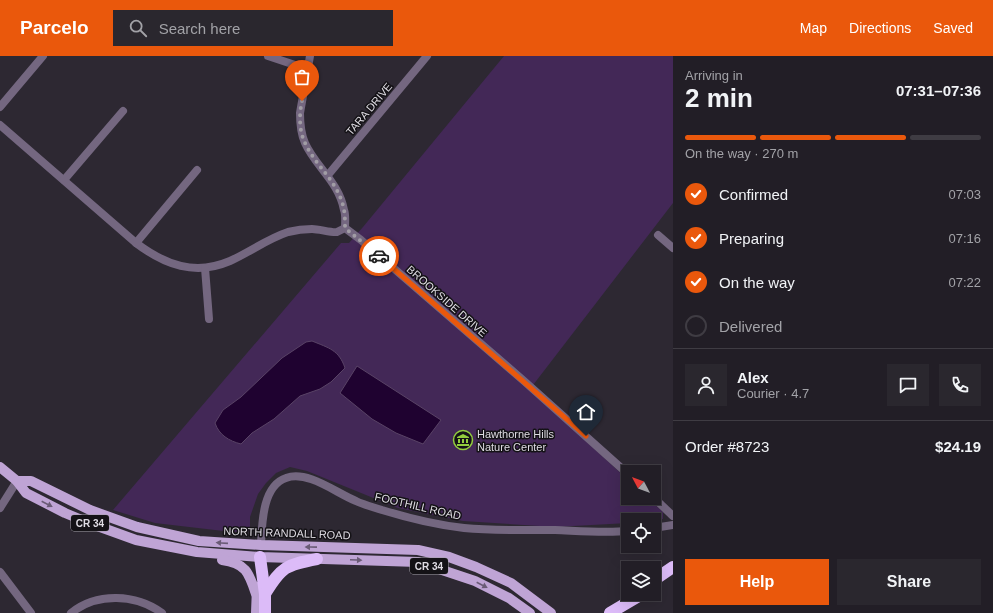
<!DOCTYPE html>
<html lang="en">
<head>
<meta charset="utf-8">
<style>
  :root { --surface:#221e26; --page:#2a272e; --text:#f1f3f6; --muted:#a2a2a7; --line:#3f3c43; --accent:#ea580c }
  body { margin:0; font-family:Helvetica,sans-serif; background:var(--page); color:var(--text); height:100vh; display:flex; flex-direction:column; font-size:15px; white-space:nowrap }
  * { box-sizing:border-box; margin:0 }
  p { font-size:13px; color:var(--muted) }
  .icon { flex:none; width:22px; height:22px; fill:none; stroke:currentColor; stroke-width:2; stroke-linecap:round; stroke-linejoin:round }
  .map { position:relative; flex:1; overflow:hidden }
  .sheet { display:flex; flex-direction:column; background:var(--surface); width:320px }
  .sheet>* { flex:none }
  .needle { width:26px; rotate:311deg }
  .controls { position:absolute; left:621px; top:409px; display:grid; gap:8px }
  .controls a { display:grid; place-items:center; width:40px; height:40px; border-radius:0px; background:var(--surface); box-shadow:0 4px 16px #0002,0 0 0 1px var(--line); font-size:20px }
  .pin { position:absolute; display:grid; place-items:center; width:34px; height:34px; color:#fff; margin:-41px -17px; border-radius:50% 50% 50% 0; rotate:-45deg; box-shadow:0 0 4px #0007 }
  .pin .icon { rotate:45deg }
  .courier { position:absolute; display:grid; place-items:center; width:40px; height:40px; margin:-20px; border:3px solid #ea580c; border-radius:50%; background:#fff; color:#222; box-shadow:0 1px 5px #0007 }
  .headline em { font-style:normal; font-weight:800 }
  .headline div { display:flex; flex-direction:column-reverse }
  .headline { display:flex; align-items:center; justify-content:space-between; height:68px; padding:0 12px }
  h1 { font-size:26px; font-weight:800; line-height:30px }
  .bar { display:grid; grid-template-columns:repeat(4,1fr); gap:6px 4px; align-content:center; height:48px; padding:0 12px }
  .bar i { height:5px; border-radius:3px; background:var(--line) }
  .bar .on { background:var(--accent) }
  .bar p { grid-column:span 4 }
  .line { display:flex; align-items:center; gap:10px; padding:0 12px; border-top:1px solid var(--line) }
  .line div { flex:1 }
  .round { display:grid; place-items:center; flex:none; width:42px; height:42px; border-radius:0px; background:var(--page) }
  ol { padding:0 12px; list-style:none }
  li { display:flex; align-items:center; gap:12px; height:44px }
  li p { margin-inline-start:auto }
  li .icon { padding:4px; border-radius:50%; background:var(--accent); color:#fff; stroke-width:4 }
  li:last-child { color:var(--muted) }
  li i { width:22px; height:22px; border:2px solid var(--line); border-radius:50% }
  .button { display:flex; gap:8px; margin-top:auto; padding:8px 12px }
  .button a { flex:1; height:46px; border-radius:0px; background:var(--accent); color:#fff; font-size:16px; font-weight:800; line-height:46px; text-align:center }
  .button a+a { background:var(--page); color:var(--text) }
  header { display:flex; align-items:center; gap:24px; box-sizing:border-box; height:56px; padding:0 20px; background:var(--accent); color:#fff }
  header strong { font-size:19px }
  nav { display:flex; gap:22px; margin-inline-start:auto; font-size:14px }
  .search { width:280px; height:36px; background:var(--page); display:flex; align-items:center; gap:10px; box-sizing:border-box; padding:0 14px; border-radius:0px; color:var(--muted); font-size:15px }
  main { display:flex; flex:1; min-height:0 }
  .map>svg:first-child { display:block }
  .green { fill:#432857 }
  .water { fill:#1f0230; stroke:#594366 }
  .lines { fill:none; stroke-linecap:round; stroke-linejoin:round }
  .street { stroke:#746780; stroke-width:8 }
  .primary { stroke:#bfa4d5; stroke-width:10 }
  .highway { stroke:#dcbbf8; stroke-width:12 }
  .oneway { fill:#6a5b76 }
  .done { stroke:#a19da5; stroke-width:4; stroke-dasharray:0 7.2 }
  .route { stroke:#ea580c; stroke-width:5 }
  .labels { text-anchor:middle; stroke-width:3; stroke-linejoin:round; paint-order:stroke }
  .shield { fill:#141216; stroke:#a29fa6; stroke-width:1 }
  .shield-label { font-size:10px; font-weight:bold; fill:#dfdce3 }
  .street-label { font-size:11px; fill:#dfdce3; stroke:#141216 }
  .poi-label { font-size:11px; fill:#dfdce3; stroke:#141216; text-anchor:start }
</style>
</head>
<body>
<header>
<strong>Parcelo</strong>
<div class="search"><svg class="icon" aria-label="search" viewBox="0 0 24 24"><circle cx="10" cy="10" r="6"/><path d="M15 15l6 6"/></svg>Search here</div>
<nav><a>Map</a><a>Directions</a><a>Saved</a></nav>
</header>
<main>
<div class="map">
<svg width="673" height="557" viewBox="0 0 673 557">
  <rect width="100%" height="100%" fill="#2d2832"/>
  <path class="green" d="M504,0H673V147L530,333L628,424V442H647L663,456V463L628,464V467L555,471L463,465L398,452L307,415L290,411L276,417L266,427L258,438L250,461V475L232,476L155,467L113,454L341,187H349L363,171Z"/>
  <g class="water">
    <path d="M312,285C329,292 339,294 345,312L331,326L320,333L300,340L274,363L252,377L241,388C229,385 219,379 215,367L223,354L241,341L282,302L306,286Z"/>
    <path d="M357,310L441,364L423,388L396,377L372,363L340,337Z"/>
  </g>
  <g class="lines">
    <g class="street">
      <path d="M268,0L307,13"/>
      <path d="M310,0L300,57C300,66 301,78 305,87C315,110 339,126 344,154C346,159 345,166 345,172"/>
      <path d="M0,51L43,0"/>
      <path d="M0,69L136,187C165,209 195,220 230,205C250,196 267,183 288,176C296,174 304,173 312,173C319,173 332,177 337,176C339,175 343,173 345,172L361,184L524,325L628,418"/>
      <path d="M328,119L427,0"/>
      <path d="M64,124L123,55"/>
      <path d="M658,179L673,192"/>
      <path d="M136,187L197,114"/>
      <path d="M205,212L209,263"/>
      <path d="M654,442L673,460"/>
      <path d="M0,452L17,425"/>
      <path d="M654,472L673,469"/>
      <path d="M261,489C262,469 262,430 286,422C308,414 336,437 356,445C364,449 373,451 382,454C408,462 436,469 464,472C494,475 525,474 555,474C580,475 604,477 628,475"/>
      <path d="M0,516L31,557"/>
      <path d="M71,557C97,536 136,538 162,557"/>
    </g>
    <g class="primary">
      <path d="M0,411L17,425L26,437L65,457L89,467L136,484L197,496L260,501L418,506L475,525L509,542L530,557"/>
      <path d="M17,425H31L90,454L137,471L199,485L261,489L418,494L449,501L476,511L511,527L551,557"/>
      <path d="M222,504C246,507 249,517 256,538"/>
      <path d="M256,557L257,531"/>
    </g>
    <g class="highway">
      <path d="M260,501L265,538V557"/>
      <path d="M654,524L673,511"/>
      <path d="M265,538C282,510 286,509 317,503"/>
      <path d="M610,557L642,538"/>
    </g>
  </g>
  <defs><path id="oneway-solid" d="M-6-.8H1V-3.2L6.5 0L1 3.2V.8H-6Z"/></defs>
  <g class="oneway">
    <use href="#oneway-solid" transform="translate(47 448) rotate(27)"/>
    <use href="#oneway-solid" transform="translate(222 487) rotate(-176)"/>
    <use href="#oneway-solid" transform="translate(311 491) rotate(-179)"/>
    <use href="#oneway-solid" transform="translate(356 504) rotate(2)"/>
    <use href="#oneway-solid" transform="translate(482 529) rotate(27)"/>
  </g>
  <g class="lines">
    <path class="done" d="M302,45C299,58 299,75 305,87C316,111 339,126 344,154C345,159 345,166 345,172L379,200"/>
    <path class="route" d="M379,200L586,380"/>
  </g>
  <defs>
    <g id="museum-ring" transform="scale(1)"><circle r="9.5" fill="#141216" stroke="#93cd3e" stroke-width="1.5"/><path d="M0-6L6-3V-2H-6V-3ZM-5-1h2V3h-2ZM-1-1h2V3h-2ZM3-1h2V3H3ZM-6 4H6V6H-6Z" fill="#93cd3e"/></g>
  </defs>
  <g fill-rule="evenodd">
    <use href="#museum-ring" x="463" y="384"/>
  </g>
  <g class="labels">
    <g class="shield">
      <rect x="71" y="459" width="38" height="16" rx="3"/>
      <rect x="410" y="502" width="38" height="16" rx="3"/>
    </g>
    <g class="shield-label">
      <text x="90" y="471">CR 34</text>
      <text x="429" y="514">CR 34</text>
    </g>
    <g class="street-label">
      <text transform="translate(369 53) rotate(-50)" y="4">TARA DRIVE</text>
      <text transform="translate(447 245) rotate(41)" y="4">BROOKSIDE DRIVE</text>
      <text transform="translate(418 450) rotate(13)" y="4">FOOTHILL ROAD</text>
      <text transform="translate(287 477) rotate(2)" y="4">NORTH RANDALL ROAD</text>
    </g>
    <g class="poi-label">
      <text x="477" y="382">Hawthorne Hills<tspan x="477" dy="13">Nature Center</tspan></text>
    </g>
  </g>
</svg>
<div class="controls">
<a><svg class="needle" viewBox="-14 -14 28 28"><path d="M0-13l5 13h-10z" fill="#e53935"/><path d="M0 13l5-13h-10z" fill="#a2a2a7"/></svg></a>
<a><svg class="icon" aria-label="locate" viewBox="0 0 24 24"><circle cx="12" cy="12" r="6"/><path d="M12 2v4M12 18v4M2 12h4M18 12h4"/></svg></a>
<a><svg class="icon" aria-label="layers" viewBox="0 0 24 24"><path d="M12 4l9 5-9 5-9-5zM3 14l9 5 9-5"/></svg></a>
</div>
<div class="pin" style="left:302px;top:45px;background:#ea580c"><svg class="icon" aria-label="bag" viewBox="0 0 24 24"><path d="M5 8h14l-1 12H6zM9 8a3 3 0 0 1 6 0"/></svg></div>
<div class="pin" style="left:586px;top:380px;background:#1f2937"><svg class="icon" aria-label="home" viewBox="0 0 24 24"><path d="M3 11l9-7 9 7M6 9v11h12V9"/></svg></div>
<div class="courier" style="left:379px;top:200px"><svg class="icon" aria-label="car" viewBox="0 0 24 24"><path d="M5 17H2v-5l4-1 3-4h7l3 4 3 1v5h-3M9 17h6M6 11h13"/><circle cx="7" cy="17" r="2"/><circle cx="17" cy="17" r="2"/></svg></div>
</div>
<section class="sheet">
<div class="headline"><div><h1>2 min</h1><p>Arriving in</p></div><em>07:31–07:36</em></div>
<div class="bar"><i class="on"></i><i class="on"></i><i class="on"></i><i></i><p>On the way · 270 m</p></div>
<ol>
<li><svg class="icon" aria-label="check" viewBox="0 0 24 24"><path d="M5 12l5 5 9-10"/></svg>Confirmed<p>07:03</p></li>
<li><svg class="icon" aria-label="check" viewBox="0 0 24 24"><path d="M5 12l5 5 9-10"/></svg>Preparing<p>07:16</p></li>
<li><svg class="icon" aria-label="check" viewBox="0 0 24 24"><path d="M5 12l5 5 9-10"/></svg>On the way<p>07:22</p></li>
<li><i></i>Delivered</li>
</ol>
<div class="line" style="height:72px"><a class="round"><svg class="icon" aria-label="person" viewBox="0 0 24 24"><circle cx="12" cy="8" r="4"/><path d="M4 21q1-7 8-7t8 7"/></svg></a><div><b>Alex</b><p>Courier · 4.7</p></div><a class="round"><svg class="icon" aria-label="chat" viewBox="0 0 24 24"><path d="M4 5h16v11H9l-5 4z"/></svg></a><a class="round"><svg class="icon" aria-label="phone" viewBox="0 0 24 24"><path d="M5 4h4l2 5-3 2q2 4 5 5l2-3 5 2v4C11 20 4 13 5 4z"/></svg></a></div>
<div class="line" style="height:52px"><div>Order #8723</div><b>$24.19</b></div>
<div class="button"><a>Help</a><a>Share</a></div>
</section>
</main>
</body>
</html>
